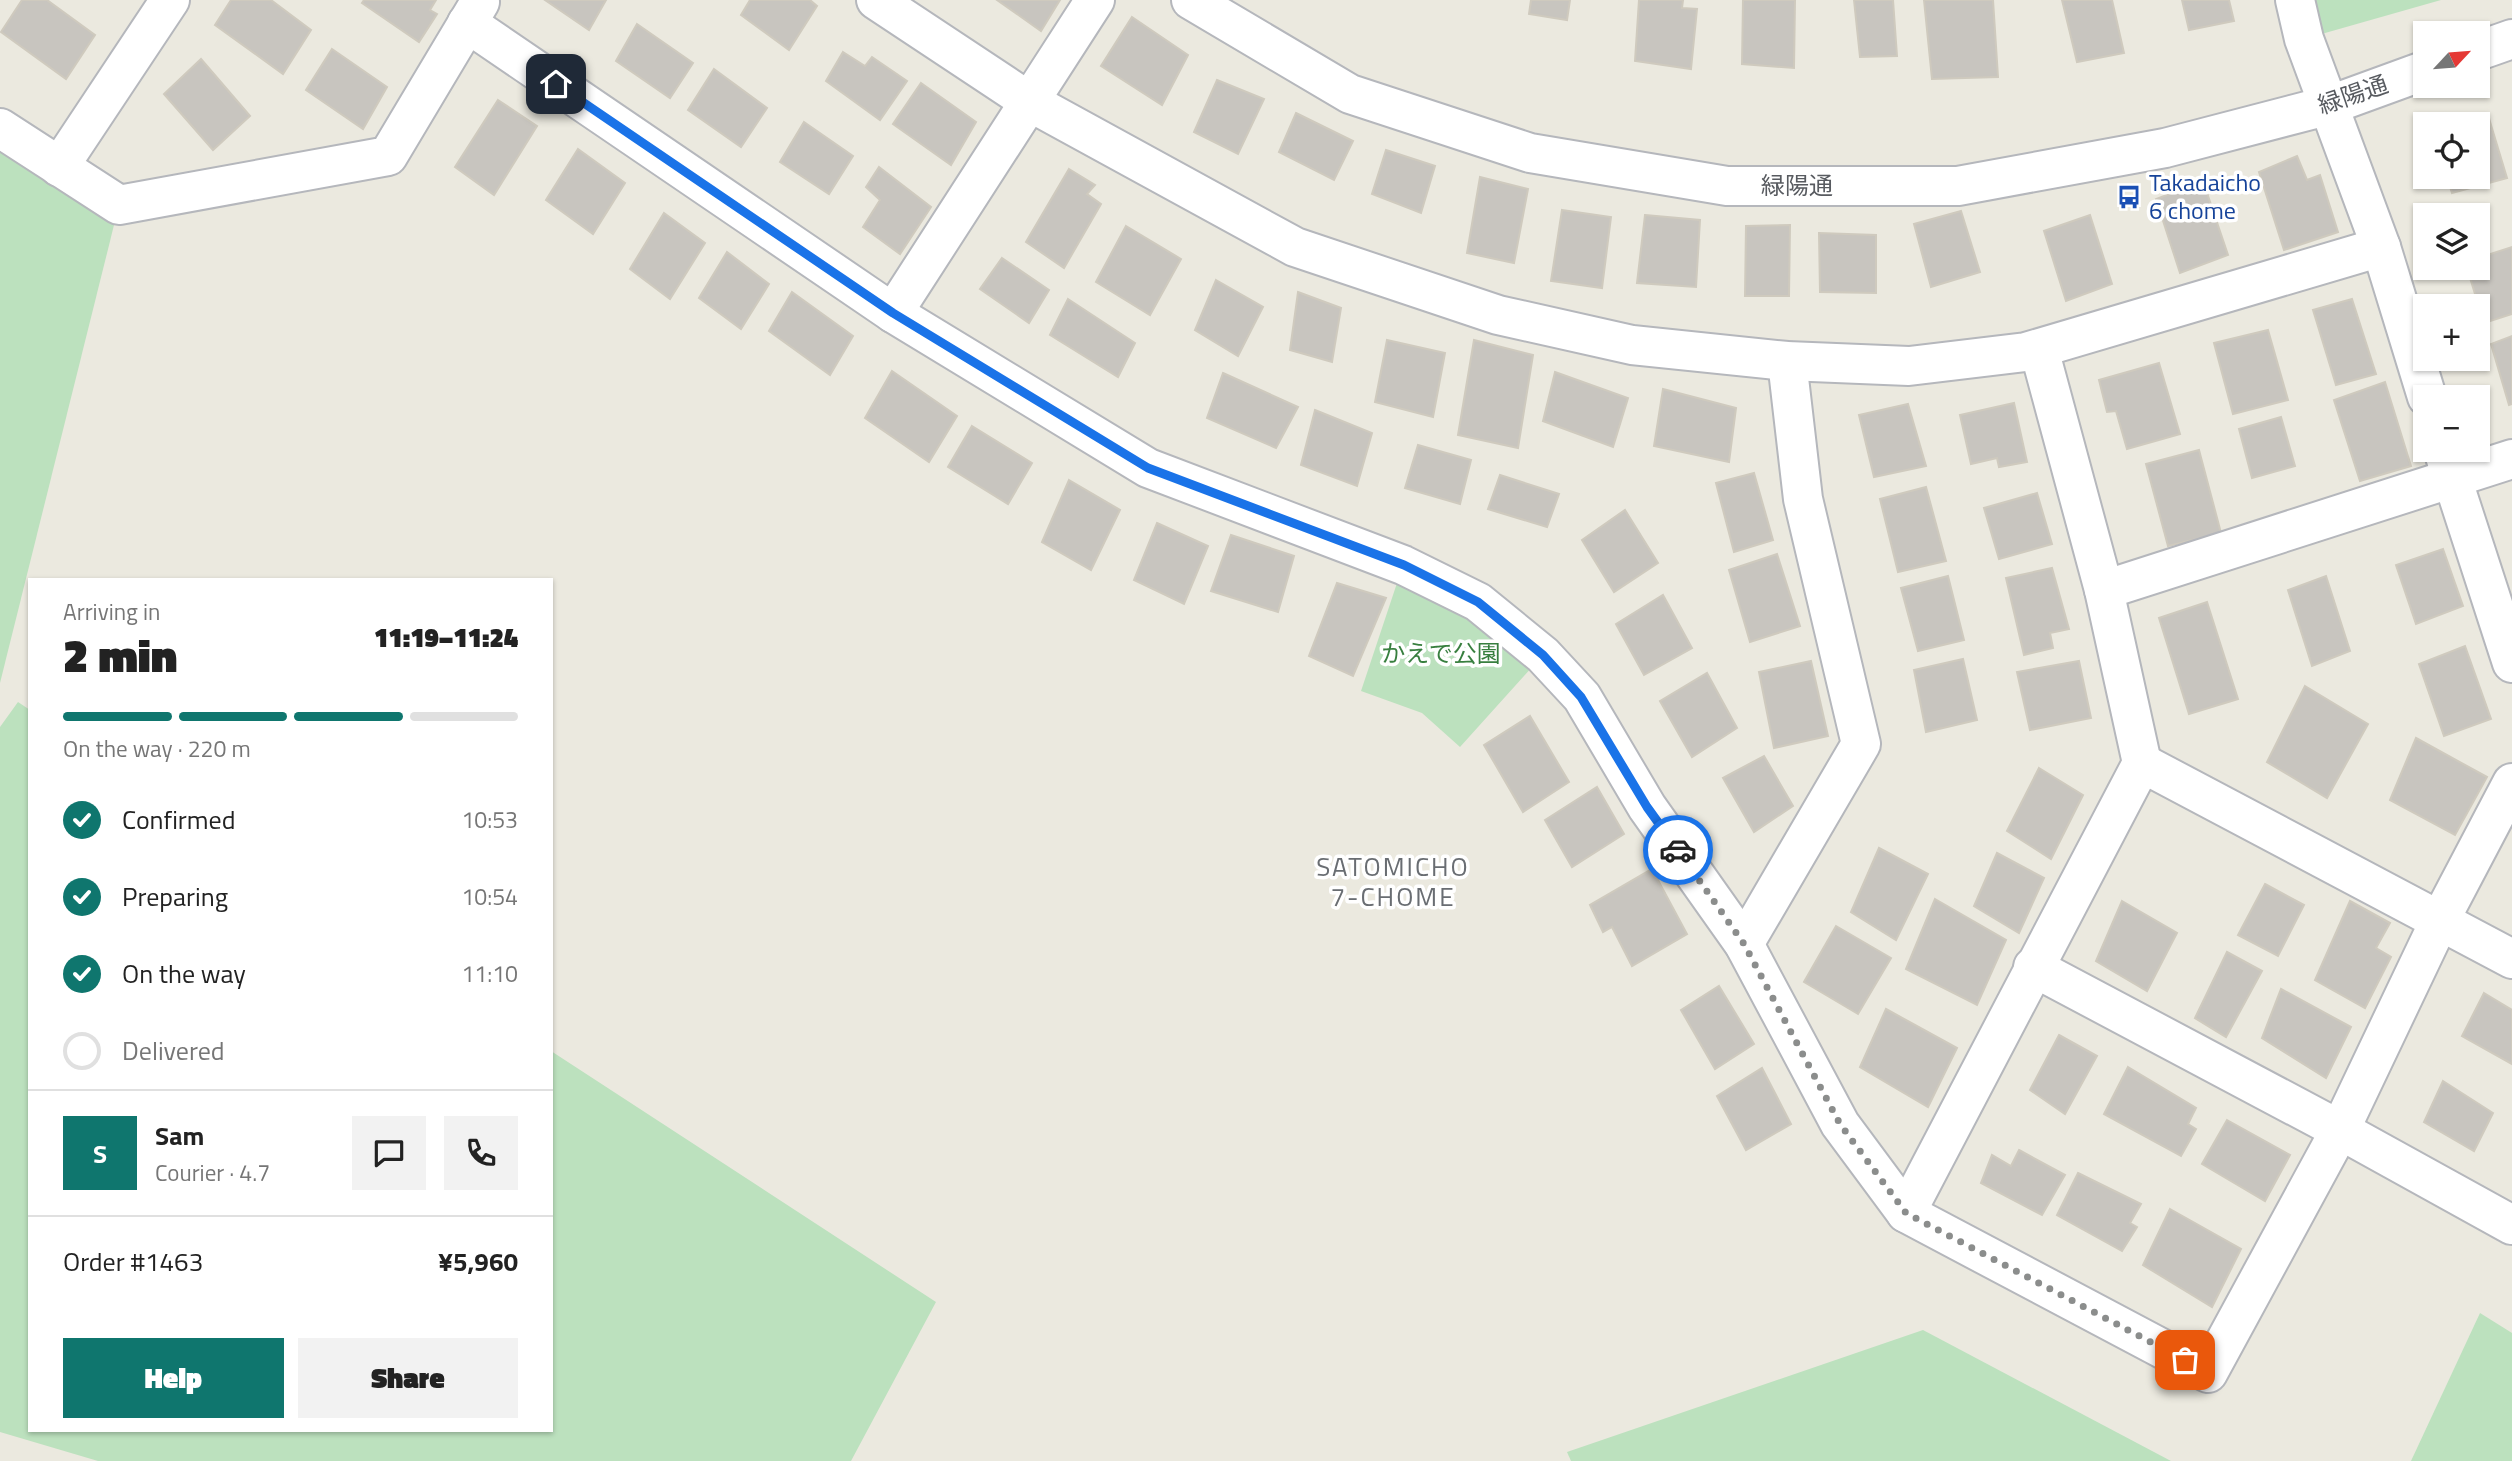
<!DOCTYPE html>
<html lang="en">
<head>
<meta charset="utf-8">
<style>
  :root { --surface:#fff; --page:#f2f2f2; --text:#222; --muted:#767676; --line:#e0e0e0; --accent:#0f766e }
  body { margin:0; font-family:"Titillium Web","Noto Sans JP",sans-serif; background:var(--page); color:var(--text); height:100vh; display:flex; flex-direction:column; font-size:26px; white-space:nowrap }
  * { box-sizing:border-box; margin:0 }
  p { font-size:23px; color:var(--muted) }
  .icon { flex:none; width:38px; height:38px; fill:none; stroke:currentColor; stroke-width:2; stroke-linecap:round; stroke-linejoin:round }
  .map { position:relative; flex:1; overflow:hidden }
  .panel { position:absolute; left:28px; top:578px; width:525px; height:854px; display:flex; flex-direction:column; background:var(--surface); border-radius:0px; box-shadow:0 2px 5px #0004 }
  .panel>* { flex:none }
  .needle { width:46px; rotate:64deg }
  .fabs { position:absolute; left:2413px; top:21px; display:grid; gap:14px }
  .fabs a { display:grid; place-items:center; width:77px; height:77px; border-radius:0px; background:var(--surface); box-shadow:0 2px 5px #0004; font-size:35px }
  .pin { position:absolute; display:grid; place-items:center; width:60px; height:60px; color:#fff; margin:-30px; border-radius:14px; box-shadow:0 4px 10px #0006 }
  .courier { position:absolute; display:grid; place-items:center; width:70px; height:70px; margin:-35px; border:5px solid #1a73e8; border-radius:50%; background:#fff; color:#222; box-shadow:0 2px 9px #0007 }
  .overview em { font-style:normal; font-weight:800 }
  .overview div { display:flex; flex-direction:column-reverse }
  .overview { display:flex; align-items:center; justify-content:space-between; height:119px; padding:0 35px }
  h1 { font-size:46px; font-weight:800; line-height:52px }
  .bar { display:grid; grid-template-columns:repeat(4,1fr); gap:10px 7px; align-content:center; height:84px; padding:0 35px }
  .bar i { height:9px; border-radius:5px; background:var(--line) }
  .bar .on { background:var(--accent) }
  .bar p { grid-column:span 4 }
  .line { display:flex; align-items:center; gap:18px; padding:0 35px; border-top:2px solid var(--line) }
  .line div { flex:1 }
  .round { display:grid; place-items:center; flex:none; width:74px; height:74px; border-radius:0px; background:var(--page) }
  ol { padding:0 35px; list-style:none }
  li { display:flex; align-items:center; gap:21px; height:77px }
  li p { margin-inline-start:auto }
  li .icon { padding:7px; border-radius:50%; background:var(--accent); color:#fff; stroke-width:4 }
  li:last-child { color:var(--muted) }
  li i { width:38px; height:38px; border:4px solid var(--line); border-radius:50% }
  .primary-button { display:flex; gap:14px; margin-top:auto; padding:14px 35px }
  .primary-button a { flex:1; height:80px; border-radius:0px; background:var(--accent); color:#fff; font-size:28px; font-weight:800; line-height:80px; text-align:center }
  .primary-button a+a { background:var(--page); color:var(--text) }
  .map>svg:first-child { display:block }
  .green { fill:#bce1be }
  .building { fill:#c8c5bf; stroke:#cfcabe; stroke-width:2 }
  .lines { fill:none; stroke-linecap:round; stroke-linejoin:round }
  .minor-casing { stroke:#b5b7bc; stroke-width:42 }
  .tertiary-casing { stroke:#b5b7bc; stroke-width:42 }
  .minor { stroke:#fff; stroke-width:38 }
  .tertiary { stroke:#fff; stroke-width:38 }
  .done { stroke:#8b8d8c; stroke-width:7; stroke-dasharray:0 12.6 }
  .route { stroke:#1a73e8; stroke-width:9 }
  .labels { text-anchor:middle; stroke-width:7; stroke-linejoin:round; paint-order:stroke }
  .street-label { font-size:24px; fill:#585b60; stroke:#fff }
  .transit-label { font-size:24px; fill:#164399; stroke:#fff; text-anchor:start }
  .park-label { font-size:24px; fill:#387f3f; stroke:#fff }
  .neighbourhood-label { font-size:26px; letter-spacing:2px; fill:#696d72; stroke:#fff }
</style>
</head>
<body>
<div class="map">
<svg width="2512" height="1461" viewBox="0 0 2512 1461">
  <rect width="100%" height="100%" fill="#ebe9df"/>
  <g class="green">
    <path d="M2295,0H2441L2304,39Z"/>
    <path d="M0,139L119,205L0,683Z"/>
    <path d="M1403,565L1543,655L1460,747L1422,713L1361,691Z"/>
    <path d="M18,702L30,710V1430H551V1051L936,1302L851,1461H98L0,1432V727Z"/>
    <path d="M2480,1313L2512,1333V1461H2411Z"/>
    <path d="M1923,1330L2171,1461H1571L1567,1452Z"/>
  </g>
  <g class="building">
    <path d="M22,0H47L95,35L66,79L1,32Z"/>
    <path d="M231,0H271L311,30L283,74L215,25Z"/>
    <path d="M364,0H436L430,10L437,14L419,42L362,3Z"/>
    <path d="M545,0H606L589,30Z"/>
    <path d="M750,0H810L817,6L789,50L741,15Z"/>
    <path d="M997,0H1060L1041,31Z"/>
    <path d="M1531,0H1570L1567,20L1529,14Z"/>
    <path d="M1639,0H1683L1682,8L1697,9L1691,69L1635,61Z"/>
    <path d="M1743,0H1795L1794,68L1742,64Z"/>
    <path d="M1854,0H1893L1897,56L1860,57Z"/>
    <path d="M1924,0H1993L1998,77L1932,79Z"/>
    <path d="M2062,0H2112L2124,53L2077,62Z"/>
    <path d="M2182,0H2229L2234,21L2189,30Z"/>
    <path d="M1132,17L1188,55L1162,105L1101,66Z"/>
    <path d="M637,24L693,63L670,98L616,61Z"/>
    <path d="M332,49L387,87L363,129L306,90Z"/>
    <path d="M843,52L865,66L872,57L907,81L880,120L826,81Z"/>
    <path d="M201,59L250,116L213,150L164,94Z"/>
    <path d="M714,69L767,108L741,147L688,110Z"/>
    <path d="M1217,80L1264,99L1238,154L1194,132Z"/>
    <path d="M921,83L976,122L951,165L893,124Z"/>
    <path d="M498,100L537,126L494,195L455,167Z"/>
    <path d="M1296,113L1353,141L1334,180L1279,152Z"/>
    <path d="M2488,115L2507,178L2452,193L2447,177H2478V124H2457Z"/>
    <path d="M804,122L853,156L829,194L780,162Z"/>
    <path d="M578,149L625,183L593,234L546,200Z"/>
    <path d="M1386,150L1435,166L1421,213L1372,194Z"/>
    <path d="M2297,156L2307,180L2320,175L2338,232L2284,250L2259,172Z"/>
    <path d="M879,167L931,207L900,254L863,227L880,200L866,187Z"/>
    <path d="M1069,169L1095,185L1087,194L1101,204L1064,268L1026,242Z"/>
    <path d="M1480,177L1528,189L1514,263L1467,253Z"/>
    <path d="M2203,181L2228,255L2180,273L2156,199Z"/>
    <path d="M1562,210L1611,217L1602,288L1551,281Z"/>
    <path d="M1961,211L1980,272L1931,287L1914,224Z"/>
    <path d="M664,213L705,243L670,299L630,269Z"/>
    <path d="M1645,215L1700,220L1696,287L1637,283Z"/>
    <path d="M2090,215L2112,284L2066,301L2044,231Z"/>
    <path d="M1790,225L1789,296H1745L1746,226Z"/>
    <path d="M1126,226L1181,259L1150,315L1096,282Z"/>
    <path d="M1819,233L1876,235V293L1820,292Z"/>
    <path d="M2512,247V314L2484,323L2467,268H2478V258Z"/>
    <path d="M727,252L769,284L741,329L699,298Z"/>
    <path d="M1002,258L1049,290L1029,323L980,289Z"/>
    <path d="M1216,280L1263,307L1238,356L1195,330Z"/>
    <path d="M792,292L853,336L830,375L769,331Z"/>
    <path d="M1298,292L1341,308L1332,362L1290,350Z"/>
    <path d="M1068,299L1135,343L1118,377L1050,335Z"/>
    <path d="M2352,299L2376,374L2336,385L2313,310Z"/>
    <path d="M2268,330L2288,400L2233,414L2214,343Z"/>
    <path d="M2512,336V404L2509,405L2491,344Z"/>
    <path d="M1387,340L1445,353L1433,417L1375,402Z"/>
    <path d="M1474,340L1533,355L1518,448L1458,435Z"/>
    <path d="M2159,363L2180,434L2127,449L2116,411L2107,412L2099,380Z"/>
    <path d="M892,371L957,416L929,462L865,418Z"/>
    <path d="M1555,372L1628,398L1613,447L1543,421Z"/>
    <path d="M1223,373L1298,407L1276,448L1207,418Z"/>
    <path d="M2385,382L2411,466L2360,481L2334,400Z"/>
    <path d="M1663,389L1736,408L1729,462L1654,446Z"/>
    <path d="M2014,403L2027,462L1999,467L1997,458L1971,464L1960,415Z"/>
    <path d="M1908,404L1926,466L1874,477L1859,415Z"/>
    <path d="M1315,410L1372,433L1357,486L1301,465Z"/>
    <path d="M2281,417L2295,466L2252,478L2239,429Z"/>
    <path d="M972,426L1032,463L1008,504L948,467Z"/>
    <path d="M1418,445L1471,460L1460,504L1405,488Z"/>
    <path d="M2199,450L2221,533L2168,546L2146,464Z"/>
    <path d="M1754,473L1773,540L1734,552L1716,483Z"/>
    <path d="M1500,475L1559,494L1547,527L1488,509Z"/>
    <path d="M1069,480L1120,510L1091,570L1042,542Z"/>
    <path d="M1926,487L1946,561L1898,572L1880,499Z"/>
    <path d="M2037,493L2052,544L1999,559L1984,508Z"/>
    <path d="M1625,510L1658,563L1614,592L1582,540Z"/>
    <path d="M1157,523L1208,546L1184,604L1134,580Z"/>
    <path d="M1231,535L1294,556L1278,612L1211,591Z"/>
    <path d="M2443,549L2463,606L2416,624L2396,565Z"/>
    <path d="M1777,554L1800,626L1750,642L1729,570Z"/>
    <path d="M2052,568L2069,629L2050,633L2053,648L2024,655L2006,578Z"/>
    <path d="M1948,576L1964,640L1918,651L1901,588Z"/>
    <path d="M2326,576L2350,651L2312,666L2288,590Z"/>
    <path d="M1337,583L1386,598L1353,676L1309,656Z"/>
    <path d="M1663,595L1692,648L1644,675L1616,624Z"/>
    <path d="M2207,602L2238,699L2189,714L2159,618Z"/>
    <path d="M2465,646L2491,719L2444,736L2419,664Z"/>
    <path d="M1963,659L1977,720L1926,732L1914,670Z"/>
    <path d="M1811,661L1828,736L1774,748L1759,672Z"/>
    <path d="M2079,661L2091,718L2030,730L2017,672Z"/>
    <path d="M1707,673L1737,728L1692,757L1660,701Z"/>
    <path d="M2305,686L2368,724L2327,798L2267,762Z"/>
    <path d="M1530,716L1569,782L1523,812L1484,745Z"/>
    <path d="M2416,738L2487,777L2455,835L2390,800Z"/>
    <path d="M1764,756L1793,806L1754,832L1723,778Z"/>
    <path d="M2039,768L2083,795L2051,859L2007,831Z"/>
    <path d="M1597,787L1624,834L1572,867L1545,820Z"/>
    <path d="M1879,848L1928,874L1896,940L1851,912Z"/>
    <path d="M1997,853L2044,878L2019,933L1974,906Z"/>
    <path d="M1652,869L1687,934L1632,966L1612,927L1603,932L1590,905Z"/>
    <path d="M2265,884L2304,905L2278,956L2238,935Z"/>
    <path d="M1935,899L2006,940L1977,1005L1906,969Z"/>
    <path d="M2122,901L2177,933L2147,991L2096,961Z"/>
    <path d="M2350,901L2390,923L2376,948L2391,957L2365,1008L2315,980Z"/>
    <path d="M1836,926L1891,958L1858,1014L1804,982Z"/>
    <path d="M2227,952L2262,971L2226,1037L2195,1018Z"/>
    <path d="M1719,986L1754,1044L1715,1069L1681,1010Z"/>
    <path d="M2281,989L2351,1027L2326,1078L2262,1038Z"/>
    <path d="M2484,993L2512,1010V1064L2462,1036Z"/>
    <path d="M1886,1009L1957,1048L1928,1107L1860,1067Z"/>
    <path d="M2059,1035L2097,1056L2065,1114L2030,1090Z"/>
    <path d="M2128,1067L2196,1108L2188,1124L2196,1129L2181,1156L2104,1114Z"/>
    <path d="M1762,1068L1791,1124L1746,1150L1717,1096Z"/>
    <path d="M2443,1081L2493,1113L2474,1151L2424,1122Z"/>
    <path d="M2227,1120L2290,1155L2265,1201L2202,1164Z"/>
    <path d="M2019,1150L2065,1175L2042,1215L1981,1183L1992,1155L2011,1166Z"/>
    <path d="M2078,1173L2141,1204L2130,1223L2137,1227L2122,1251L2057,1215Z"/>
    <path d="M2170,1209L2241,1249L2212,1307L2143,1265Z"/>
  </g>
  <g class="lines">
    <g class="minor-casing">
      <g id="minor">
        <path d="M876,0L1030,102L1295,247L1498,315L1632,345L1787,361L1909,366L2026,352L2381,247"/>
        <path d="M2295,0L2304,39L2381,247L2427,397"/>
        <path d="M467,23L893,313L1148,468L1403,565L1478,602L1543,655L1582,697L1647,807L1744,944L1840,1124L1906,1213L2208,1373L2340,1130L2440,920L2512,783"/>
        <path d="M0,128L119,205L388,156L480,2"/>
        <path d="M59,167L170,0"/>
        <path d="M893,313L1095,0"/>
        <path d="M2443,450L2512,663"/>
        <path d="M2104,590L2512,459"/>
        <path d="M2142,763L2512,959"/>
        <path d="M1744,944L1861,744L1803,499L1787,361"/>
        <path d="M2033,967L2340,1130L2512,1225"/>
        <path d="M1906,1213L2142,763L2104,590L2039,349"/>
      </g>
    </g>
    <g class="tertiary-casing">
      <g id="tertiary">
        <path d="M1191,0L1350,94L1530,153L1727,186H1958L2165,148L2330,105L2426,70"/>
        <path d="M2478,51L2512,39"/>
      </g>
    </g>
    <use href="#minor" class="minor"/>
    <use href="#tertiary" class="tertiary"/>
  </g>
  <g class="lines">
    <path class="done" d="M1678,850L1744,944L1840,1124L1906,1213L2185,1360"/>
    <path class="route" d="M556,84L893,313L1148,468L1404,565L1478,602L1543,655L1581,697L1647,807L1678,850"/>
  </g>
  <defs>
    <g id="bus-bare" transform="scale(1.89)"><path d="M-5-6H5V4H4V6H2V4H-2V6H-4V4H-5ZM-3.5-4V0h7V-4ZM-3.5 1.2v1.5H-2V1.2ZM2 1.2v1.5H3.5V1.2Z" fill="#1a4fb4" stroke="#fff" stroke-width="2.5" paint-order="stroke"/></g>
  </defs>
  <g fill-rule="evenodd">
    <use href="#bus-bare" x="2129" y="197"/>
  </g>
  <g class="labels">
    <g class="street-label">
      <text transform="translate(2353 95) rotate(-19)" y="8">緑陽通</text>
      <text x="1797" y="194">緑陽通</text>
    </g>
    <g class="transit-label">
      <text x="2149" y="191">Takadaicho<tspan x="2149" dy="28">6 chome</tspan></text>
    </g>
    <g class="park-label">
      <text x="1441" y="662">かえで公園</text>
    </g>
    <g class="neighbourhood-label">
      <text x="1393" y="876">SATOMICHO<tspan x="1393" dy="30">7-CHOME</tspan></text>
    </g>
  </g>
</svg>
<div class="fabs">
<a><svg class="needle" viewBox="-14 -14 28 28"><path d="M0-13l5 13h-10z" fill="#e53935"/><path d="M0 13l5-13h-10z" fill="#767676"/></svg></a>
<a><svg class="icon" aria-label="locate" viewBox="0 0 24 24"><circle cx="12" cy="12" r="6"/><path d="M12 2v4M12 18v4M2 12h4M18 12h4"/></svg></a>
<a><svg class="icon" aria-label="layers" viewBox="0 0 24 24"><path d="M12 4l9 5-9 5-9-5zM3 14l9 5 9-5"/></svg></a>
<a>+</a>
<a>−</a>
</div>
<div class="pin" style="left:2185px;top:1360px;background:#ea580c"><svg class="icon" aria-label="bag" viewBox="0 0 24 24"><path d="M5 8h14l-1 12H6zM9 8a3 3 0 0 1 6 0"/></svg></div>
<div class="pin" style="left:556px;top:84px;background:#1f2937"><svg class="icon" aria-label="home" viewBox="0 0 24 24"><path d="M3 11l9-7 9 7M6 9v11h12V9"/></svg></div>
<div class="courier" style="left:1678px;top:850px"><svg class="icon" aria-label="car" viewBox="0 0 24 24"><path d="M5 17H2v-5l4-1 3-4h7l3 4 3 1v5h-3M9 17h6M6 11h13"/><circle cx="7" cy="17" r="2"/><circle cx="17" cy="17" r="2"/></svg></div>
<section class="panel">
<div class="overview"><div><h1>2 min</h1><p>Arriving in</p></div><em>11:19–11:24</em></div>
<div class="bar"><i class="on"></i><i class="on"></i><i class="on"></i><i></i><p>On the way · 220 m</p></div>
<ol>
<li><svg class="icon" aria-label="check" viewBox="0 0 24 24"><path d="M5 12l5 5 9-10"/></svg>Confirmed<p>10:53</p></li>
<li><svg class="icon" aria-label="check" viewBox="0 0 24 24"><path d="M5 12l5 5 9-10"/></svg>Preparing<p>10:54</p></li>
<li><svg class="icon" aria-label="check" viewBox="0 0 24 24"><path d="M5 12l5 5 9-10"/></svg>On the way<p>11:10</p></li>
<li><i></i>Delivered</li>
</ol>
<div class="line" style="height:126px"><b class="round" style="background:var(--accent);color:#fff">S</b><div><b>Sam</b><p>Courier · 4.7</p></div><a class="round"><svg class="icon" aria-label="chat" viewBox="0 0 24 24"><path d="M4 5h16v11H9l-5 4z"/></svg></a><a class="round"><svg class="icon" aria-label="phone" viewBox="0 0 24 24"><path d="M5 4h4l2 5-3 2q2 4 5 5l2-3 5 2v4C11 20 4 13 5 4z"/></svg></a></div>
<div class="line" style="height:91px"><div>Order #1463</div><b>¥5,960</b></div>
<div class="primary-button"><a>Help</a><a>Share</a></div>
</section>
</div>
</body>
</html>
